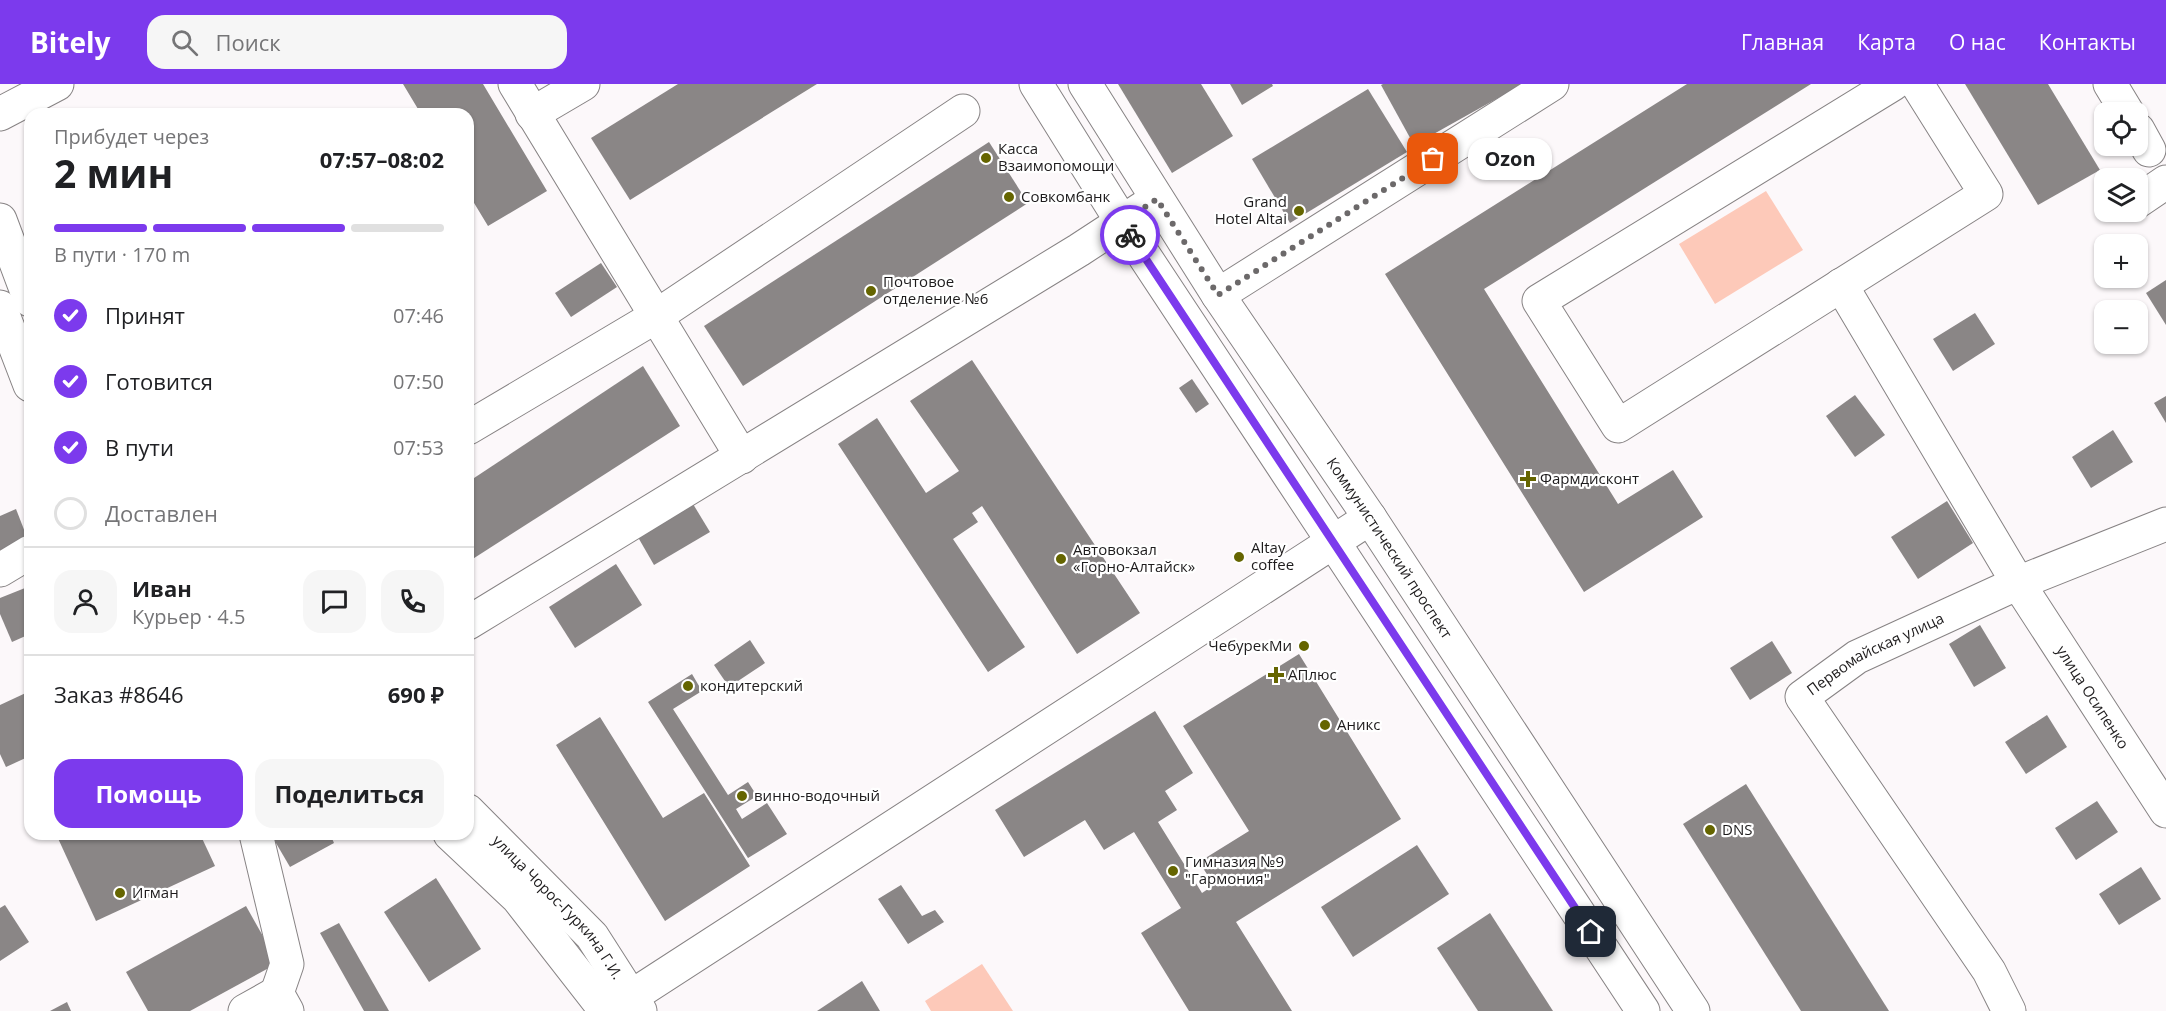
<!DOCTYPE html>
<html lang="ru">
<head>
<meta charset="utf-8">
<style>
  :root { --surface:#fff; --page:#f6f6f6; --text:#202124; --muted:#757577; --line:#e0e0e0; --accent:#7c3aed }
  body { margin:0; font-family:"Open Sans",sans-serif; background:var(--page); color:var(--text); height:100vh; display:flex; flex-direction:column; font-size:22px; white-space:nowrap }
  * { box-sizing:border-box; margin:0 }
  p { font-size:20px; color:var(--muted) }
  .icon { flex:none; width:33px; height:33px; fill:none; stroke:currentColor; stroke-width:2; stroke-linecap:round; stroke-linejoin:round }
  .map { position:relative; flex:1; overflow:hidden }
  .sheet { position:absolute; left:24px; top:24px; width:450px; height:732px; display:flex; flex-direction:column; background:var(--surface); border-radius:18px; box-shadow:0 2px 4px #0004 }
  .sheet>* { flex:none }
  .tools { position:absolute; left:2094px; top:18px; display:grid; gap:12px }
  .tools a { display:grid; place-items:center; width:54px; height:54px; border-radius:12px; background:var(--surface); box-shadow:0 2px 4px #0004; font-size:30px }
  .pin { position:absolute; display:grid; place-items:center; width:51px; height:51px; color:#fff; margin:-26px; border-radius:12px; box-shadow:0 3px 9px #0006 }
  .courier { position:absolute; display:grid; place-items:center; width:60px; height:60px; margin:-30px; border:4px solid #7c3aed; border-radius:50%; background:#fff; color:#222; box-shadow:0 2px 8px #0007 }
  .bubble { position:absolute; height:42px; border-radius:18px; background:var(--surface); box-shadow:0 2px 4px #0004; font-size:20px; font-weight:700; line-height:42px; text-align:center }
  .head em { font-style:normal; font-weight:700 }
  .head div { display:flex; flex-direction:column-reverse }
  .head { display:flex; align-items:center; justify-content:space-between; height:102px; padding:0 30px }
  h1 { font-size:39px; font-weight:700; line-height:45px }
  .bar { display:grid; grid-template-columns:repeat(4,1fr); gap:9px 6px; align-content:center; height:72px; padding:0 30px }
  .bar i { height:8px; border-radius:4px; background:var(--line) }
  .bar .selected { background:var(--accent) }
  .bar p { grid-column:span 4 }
  .line { display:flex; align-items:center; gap:15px; padding:0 30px; border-top:2px solid var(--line) }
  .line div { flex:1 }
  .round { display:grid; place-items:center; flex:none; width:63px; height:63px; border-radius:18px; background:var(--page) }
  ol { padding:0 30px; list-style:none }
  li { display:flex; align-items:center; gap:18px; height:66px }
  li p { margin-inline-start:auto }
  li .icon { padding:6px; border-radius:50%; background:var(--accent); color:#fff; stroke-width:4 }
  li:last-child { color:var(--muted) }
  li i { width:33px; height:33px; border:3px solid var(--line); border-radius:50% }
  .primary-button { display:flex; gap:12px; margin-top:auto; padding:12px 30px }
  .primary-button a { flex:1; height:69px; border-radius:18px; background:var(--accent); color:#fff; font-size:24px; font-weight:700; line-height:69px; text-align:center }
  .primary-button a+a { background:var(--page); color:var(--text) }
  header { display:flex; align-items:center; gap:36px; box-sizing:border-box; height:84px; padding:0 30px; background:var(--accent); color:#fff }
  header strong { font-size:28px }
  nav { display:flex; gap:33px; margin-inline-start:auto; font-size:21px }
  .search { width:420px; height:54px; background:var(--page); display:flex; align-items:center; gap:15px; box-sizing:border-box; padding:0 21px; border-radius:18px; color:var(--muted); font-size:22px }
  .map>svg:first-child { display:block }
  .green { fill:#fdc9b9 }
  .building { fill:#8a8686 }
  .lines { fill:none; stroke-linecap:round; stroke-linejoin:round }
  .minor-casing { stroke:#878384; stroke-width:35 }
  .major-casing { stroke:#878384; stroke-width:35 }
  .minor { stroke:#fff; stroke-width:33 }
  .major { stroke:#fff; stroke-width:33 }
  .done { stroke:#6c696a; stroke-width:6; stroke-dasharray:0 10.8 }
  .route { stroke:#7c3aed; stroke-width:8 }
  .poi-dot { fill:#656500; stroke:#fff; stroke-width:2 }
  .labels { text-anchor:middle; stroke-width:4.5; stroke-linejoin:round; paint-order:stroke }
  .poi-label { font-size:15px; fill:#1e1c1d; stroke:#fff; text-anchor:start }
  .street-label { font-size:15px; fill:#1e1c1d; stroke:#fff }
</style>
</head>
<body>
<header>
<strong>Bitely</strong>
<div class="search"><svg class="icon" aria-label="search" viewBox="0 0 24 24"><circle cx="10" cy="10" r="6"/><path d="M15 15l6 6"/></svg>Поиск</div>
<nav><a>Главная</a><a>Карта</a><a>О нас</a><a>Контакты</a></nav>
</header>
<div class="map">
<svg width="2166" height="927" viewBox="0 0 2166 927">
  <rect width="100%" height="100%" fill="#fcf8fa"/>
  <g class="green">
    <path d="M1766,107L1803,166L1715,220L1679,160Z"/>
    <path d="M982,880L1013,927H931L925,917Z"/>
  </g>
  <g class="building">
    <path d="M403,0H483L547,107L488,142L468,109V30H421Z"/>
    <path d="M678,0H817L630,116L591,54Z"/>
    <path d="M1118,0H1201L1233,52L1172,89Z"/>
    <path d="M1230,0H1272L1273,2L1242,21Z"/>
    <path d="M1383,0H1523L1414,61L1381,1Z"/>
    <path d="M1687,0H1811L1484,205L1618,420L1673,386L1703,433L1584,508L1385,190Z"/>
    <path d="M1965,0H2048L2100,86L2038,121Z"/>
    <path d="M1368,5L1407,68L1290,139L1252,75Z"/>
    <path d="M989,58L1028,119L743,302L704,242Z"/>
    <path d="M601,179L617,203L571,233L555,209Z"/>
    <path d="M2166,196V241L2146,209Z"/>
    <path d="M1975,229L1995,260L1953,287L1933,255Z"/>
    <path d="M972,276L1140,529L1077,570L982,422L972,429L978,438L953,455L1025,563L988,588L838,360L877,334L926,409L959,387L910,317Z"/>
    <path d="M643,282L680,342L468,478V398Z"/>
    <path d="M1192,295L1209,320L1196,329L1179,304Z"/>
    <path d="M1855,311L1885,351L1855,373L1826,332Z"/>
    <path d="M2166,312V339L2154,319Z"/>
    <path d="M2113,346L2133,378L2091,404L2072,373Z"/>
    <path d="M690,415L710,448L654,481L635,448Z"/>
    <path d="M1947,417L1973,459L1918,495L1891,453Z"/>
    <path d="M16,425L30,461L0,473V432Z"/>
    <path d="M616,480L642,521L575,564L549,523Z"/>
    <path d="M30,502V550L12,558L0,530V514Z"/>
    <path d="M1980,541L2006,584L1974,603L1949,560Z"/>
    <path d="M750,556L765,579L729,603L714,581Z"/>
    <path d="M1772,557L1792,589L1750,616L1730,584Z"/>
    <path d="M1299,570L1401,735L1236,838L1292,927H1189L1141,849L1181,824L1134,748L1104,766L1085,736L1024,773L995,726L1155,627L1193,689L1165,707L1177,726L1158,738L1202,809L1214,801L1199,778L1249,747L1183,642Z"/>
    <path d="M692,590L702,607L673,625L728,711L748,698L757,712L736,725L742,735L767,719L787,750L748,774L648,618Z"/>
    <path d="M30,607V672L6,683L0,670V621Z"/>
    <path d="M2047,631L2067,663L2026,690L2005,658Z"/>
    <path d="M600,633L663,734L704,709L750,782L665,837L556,661Z"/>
    <path d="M1746,700L1889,927H1801L1683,740Z"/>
    <path d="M2097,717L2118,748L2076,776L2055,744Z"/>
    <path d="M56,750H200L215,782L96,837Z"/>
    <path d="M280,750H330L334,759L290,783L273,754Z"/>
    <path d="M1417,761L1449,810L1353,873L1321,823Z"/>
    <path d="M2141,783L2161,815L2119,841L2099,810Z"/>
    <path d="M436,794L481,865L429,898L384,828Z"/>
    <path d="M901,801L922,832L935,826L944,838L908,860L878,815Z"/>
    <path d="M5,821L29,858L0,877V824Z"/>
    <path d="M246,822L278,879L190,927H148L126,888Z"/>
    <path d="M1490,829L1553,927H1478L1437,864Z"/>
    <path d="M339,839L389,927H364L320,849Z"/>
    <path d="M862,897L880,927H817Z"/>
    <path d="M67,918L71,927H50Z"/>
  </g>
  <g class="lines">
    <g class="minor-casing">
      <g id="minor">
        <path d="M515,0L742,373"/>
        <path d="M1893,0L1539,217L1618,342L1986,110L1917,0"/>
        <path d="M2110,0L2127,28"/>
        <path d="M0,30L57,0"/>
        <path d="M532,30L583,0"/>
        <path d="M2138,46L2149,66"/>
        <path d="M2138,117L2166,98"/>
        <path id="s1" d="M1841,201L2018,499L2166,727"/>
        <path d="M1218,211L1552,0"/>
        <path d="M468,344L655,233L963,27"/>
        <path d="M0,486L30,468"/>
        <path d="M468,539L1079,166L1157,115"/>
        <path d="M256,750L287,880L277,909"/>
        <path d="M245,927L277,909L287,927"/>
        <path d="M609,927L1370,434"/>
        <path id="s2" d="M2009,927L1989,887L1802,613L1857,573L2018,499L2166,440"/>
      </g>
    </g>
    <g class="major-casing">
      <g id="major">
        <path d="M1036,0L1122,138L1643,927"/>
        <path id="s3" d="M1085,0L1218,211L1370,434L1693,927"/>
        <path d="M0,136L30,216"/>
        <path d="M0,223L30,301"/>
        <path id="s4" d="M468,727L592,852L640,927"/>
        <path d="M450,750L518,814L606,927"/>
      </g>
    </g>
    <use href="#minor" class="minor"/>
    <use href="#major" class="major"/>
  </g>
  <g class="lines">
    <path class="done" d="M1130,151L1122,138L1157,115L1218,211L1433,75"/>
    <path class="route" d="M1130,151L1591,848"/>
  </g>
  <g class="poi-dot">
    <circle cx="986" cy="74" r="6"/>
    <circle cx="1009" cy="113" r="6"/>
    <circle cx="1299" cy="127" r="6"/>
    <circle cx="871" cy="207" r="6"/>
    <path d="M1525 386h6v6h6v6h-6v6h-6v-6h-6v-6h6z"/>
    <circle cx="1239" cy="473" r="6"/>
    <circle cx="1061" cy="475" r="6"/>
    <circle cx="1304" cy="562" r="6"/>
    <path d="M1273 582h6v6h6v6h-6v6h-6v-6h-6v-6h6z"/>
    <circle cx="688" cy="602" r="6"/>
    <circle cx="1325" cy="641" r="6"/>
    <circle cx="742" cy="712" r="6"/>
    <circle cx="1710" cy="746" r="6"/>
    <circle cx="1173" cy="787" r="6"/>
    <circle cx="120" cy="809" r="6"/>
  </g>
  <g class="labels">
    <g class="poi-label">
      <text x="998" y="70">Касса<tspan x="998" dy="17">Взаимопомощи</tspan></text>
      <text x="1021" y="118">Совкомбанк</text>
      <text x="1287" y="123" text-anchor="end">Grand<tspan x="1287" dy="17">Hotel Altai</tspan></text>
      <text x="883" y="203">Почтовое<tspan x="883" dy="17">отделение №6</tspan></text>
      <text x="1540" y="400">Фармдисконт</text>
      <text x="1251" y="469">Altay<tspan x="1251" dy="17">coffee</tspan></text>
      <text x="1073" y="471">Автовокзал<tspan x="1073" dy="17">«Горно-Алтайск»</tspan></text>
      <text x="1292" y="567" text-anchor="end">ЧебурекМи</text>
      <text x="1288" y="596">АПлюс</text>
      <text x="700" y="607">кондитерский</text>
      <text x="1337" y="646">Аникс</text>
      <text x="754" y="717">винно-водочный</text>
      <text x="1722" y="751">DNS</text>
      <text x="1185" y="783">Гимназия №9<tspan x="1185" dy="17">"Гармония"</tspan></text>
      <text x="132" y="814">Игман</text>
    </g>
    <g class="street-label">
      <text dy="5" stroke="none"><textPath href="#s3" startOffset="555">Коммунистический проспект</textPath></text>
      <text dy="5" stroke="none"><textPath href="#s2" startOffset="462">Первомайская улица</textPath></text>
      <text dy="5" stroke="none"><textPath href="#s1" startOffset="483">улица Осипенко</textPath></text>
      <text dy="5" stroke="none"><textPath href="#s4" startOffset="132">улица Чорос-Гуркина Г.И.</textPath></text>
    </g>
  </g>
</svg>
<div class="tools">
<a><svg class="icon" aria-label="locate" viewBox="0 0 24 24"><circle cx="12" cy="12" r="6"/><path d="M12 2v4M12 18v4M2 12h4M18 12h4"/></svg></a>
<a><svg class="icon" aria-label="layers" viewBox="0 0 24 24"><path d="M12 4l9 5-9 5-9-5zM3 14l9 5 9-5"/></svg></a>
<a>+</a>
<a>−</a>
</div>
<div class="pin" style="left:1433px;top:75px;background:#ea580c"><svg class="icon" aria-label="bag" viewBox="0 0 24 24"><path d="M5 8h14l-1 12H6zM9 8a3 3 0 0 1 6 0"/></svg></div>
<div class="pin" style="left:1591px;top:848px;background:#1f2937"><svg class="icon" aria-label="home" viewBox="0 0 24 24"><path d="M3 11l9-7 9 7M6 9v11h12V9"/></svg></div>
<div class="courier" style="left:1130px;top:151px"><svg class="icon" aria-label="bike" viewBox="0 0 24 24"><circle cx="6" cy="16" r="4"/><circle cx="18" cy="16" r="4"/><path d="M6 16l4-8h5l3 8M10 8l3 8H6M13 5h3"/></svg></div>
<div class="bubble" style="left:1468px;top:54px;width:84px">Ozon</div>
<section class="sheet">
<div class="head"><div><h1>2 мин</h1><p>Прибудет через</p></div><em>07:57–08:02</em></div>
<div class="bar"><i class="selected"></i><i class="selected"></i><i class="selected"></i><i></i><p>В пути · 170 m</p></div>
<ol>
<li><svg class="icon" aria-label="check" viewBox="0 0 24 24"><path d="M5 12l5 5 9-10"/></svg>Принят<p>07:46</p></li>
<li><svg class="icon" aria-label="check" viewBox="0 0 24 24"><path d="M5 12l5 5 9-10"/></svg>Готовится<p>07:50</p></li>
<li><svg class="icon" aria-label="check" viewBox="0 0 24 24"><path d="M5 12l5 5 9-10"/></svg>В пути<p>07:53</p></li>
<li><i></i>Доставлен</li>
</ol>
<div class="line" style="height:108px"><a class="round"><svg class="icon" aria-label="person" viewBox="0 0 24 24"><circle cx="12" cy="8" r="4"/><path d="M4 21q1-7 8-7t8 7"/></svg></a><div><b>Иван</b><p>Курьер · 4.5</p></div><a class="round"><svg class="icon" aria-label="chat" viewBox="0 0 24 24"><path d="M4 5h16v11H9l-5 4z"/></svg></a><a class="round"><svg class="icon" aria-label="phone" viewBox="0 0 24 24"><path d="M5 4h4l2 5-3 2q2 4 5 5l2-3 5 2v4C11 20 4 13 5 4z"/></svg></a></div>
<div class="line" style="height:78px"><div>Заказ #8646</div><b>690 ₽</b></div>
<div class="primary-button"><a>Помощь</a><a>Поделиться</a></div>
</section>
</div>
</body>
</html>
